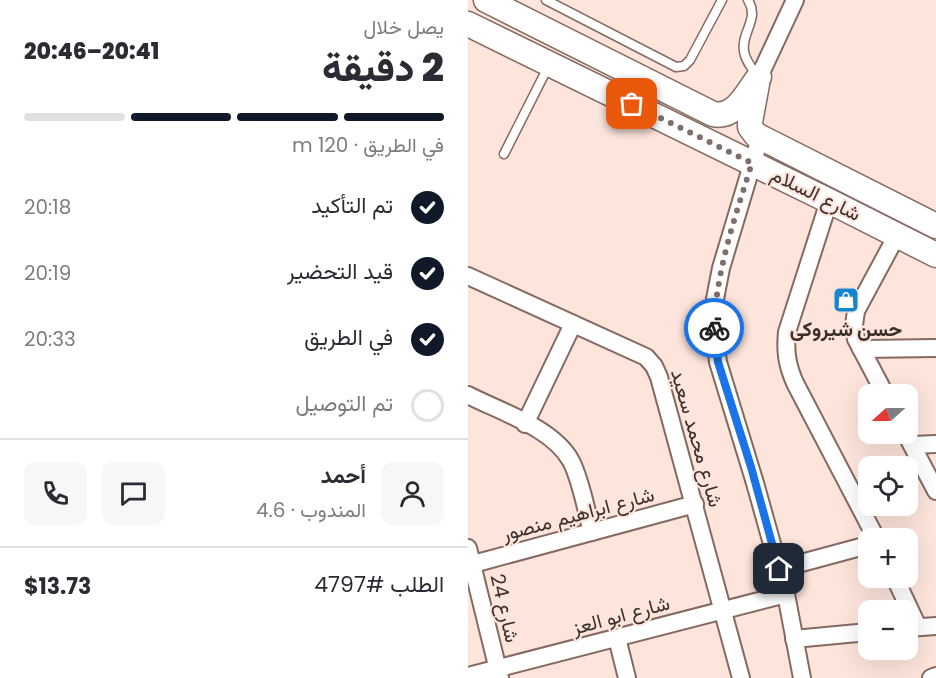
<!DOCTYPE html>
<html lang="ar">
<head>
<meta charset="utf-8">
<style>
  :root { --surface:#fff; --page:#f7f7f7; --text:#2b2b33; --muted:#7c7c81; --line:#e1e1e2; --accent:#111827 }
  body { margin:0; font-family:Poppins,Vazirmatn,sans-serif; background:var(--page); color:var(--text); direction:rtl; height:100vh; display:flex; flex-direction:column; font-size:22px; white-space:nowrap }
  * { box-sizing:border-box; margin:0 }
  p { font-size:20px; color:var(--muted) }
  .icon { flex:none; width:33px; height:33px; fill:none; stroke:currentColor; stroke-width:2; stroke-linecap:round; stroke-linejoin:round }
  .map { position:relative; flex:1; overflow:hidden; direction:ltr }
  .drawer { display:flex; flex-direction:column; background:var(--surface); width:468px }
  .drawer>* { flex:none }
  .needle { width:39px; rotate:249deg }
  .controls { position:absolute; left:390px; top:384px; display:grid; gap:12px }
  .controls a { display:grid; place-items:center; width:60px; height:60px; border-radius:12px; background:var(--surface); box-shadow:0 6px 24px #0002; font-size:30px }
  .pin { position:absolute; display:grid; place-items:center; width:51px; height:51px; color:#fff; margin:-26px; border-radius:12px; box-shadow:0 3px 9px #0006 }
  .courier { position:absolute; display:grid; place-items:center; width:60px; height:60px; margin:-30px; border:4px solid #1a73e8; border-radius:50%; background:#fff; color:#222; box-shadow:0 2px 8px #0007 }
  .overview em { font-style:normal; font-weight:800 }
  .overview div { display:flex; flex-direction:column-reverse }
  .overview { display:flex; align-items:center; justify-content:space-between; height:102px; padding:0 24px }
  h1 { font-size:39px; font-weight:800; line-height:45px }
  .bar { display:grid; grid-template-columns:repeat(4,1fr); gap:9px 6px; align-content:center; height:72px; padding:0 24px }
  .bar i { height:8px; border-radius:4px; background:var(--line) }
  .bar .active { background:var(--accent) }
  .bar p { grid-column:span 4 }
  .line { display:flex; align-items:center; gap:15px; padding:0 24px; border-top:2px solid var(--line) }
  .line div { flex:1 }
  .round { display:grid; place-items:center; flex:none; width:63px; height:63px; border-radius:12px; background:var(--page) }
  ol { padding:0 24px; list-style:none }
  li { display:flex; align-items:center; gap:18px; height:66px }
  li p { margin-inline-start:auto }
  li .icon { padding:6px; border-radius:50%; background:var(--accent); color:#fff; stroke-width:4 }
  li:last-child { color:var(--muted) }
  li i { width:33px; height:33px; border:3px solid var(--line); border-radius:50% }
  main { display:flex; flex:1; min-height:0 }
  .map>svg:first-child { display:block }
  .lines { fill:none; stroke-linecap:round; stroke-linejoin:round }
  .lane-casing { stroke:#856a61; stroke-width:11 }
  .street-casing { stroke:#856a61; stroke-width:20 }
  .secondary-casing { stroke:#856a61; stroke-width:27 }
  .lane { stroke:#fff; stroke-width:8 }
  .street { stroke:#fff; stroke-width:16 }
  .secondary { stroke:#fff; stroke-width:24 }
  .done { stroke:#7f6f6a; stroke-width:6; stroke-dasharray:0 10.8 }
  .route { stroke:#1a73e8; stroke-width:8 }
  .labels { text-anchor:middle; stroke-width:4.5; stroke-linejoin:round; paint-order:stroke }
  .street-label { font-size:20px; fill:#3b2f2c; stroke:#fde5dc }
  .poi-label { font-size:20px; font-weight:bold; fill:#3b2f2c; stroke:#fde5dc }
</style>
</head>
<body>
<main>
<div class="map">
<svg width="468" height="678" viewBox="0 0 468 678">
  <rect width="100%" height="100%" fill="#fde5dc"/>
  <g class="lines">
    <g class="lane-casing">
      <g id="lane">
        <path d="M78,0L208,67L216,66L222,60L254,0"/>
        <path d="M280,0C292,19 273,32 276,51C277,61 285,69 290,77"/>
        <path d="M36,154L80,67"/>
      </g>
    </g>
    <g class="street-casing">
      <g id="street">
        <path d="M291,77L327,0"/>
        <path d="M292,138L253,268L247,299L246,331L250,362L287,483L318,594L334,678"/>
        <path d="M361,201L319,332C317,351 319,365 327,383L408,538"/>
        <path d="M0,276L178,357L186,366L191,377L273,678"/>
        <path d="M393,349L468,348"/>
        <path d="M417,394L388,339L386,325L388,311L429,235"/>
        <path d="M0,395C33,412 85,428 103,461C113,480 118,510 124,532"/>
        <path d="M57,424L105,324"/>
        <path d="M438,434L468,491"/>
        <path d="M444,445L468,444"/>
        <path d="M0,548L32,678"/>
        <path d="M5,564L227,504"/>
        <path d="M311,569L400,545"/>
        <path d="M427,578L450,627"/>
        <path d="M440,628L468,626"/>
        <path d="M149,638L159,678"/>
        <path d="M326,639L400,632"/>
        <path d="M0,676L318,594"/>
        <path d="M463,678L468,676"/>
      </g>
    </g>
    <g class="secondary-casing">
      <g id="secondary">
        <path d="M18,0L245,114C268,119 279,92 291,77"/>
        <path d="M0,24L361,201L468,255"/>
        <path d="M289,84L282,122V127L288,135L468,226"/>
      </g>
    </g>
    <use href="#lane" class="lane"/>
    <use href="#street" class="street"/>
    <use href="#secondary" class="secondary"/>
  </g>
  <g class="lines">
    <path class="done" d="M164,104L284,163C267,217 248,271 246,328"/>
    <path class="route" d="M246,328L250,362L283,467L311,569"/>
  </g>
  <defs>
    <g id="shop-square" transform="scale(1.35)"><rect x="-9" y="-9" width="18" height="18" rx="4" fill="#1486cf" stroke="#fde5dc"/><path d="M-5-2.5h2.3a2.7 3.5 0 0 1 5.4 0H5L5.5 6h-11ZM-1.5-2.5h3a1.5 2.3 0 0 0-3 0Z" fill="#fff"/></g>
  </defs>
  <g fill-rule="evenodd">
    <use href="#shop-square" x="378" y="300"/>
  </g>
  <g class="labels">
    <g class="street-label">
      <text transform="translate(348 194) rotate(26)" y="7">شارع السلام</text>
      <text transform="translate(229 438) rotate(74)" y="7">شارع محمد سعيد</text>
      <text transform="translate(110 514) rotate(-15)" y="7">شارع ابراهيم منصور</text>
      <text transform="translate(37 608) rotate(77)" y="7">شارع 24</text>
      <text transform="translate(153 615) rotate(-15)" y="7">شارع ابو العز</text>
    </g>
    <g class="poi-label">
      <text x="378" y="336">حسن شيروكى</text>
    </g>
  </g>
</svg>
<div class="controls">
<a><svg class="needle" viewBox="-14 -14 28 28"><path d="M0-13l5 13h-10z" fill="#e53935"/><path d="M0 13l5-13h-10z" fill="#7c7c81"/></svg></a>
<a><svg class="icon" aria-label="locate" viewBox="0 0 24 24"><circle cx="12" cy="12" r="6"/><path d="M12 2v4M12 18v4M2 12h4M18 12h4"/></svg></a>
<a>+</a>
<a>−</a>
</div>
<div class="pin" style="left:164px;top:104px;background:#ea580c"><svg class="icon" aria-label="bag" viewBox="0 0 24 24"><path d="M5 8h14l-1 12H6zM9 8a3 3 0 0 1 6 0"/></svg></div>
<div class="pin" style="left:311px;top:569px;background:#1f2937"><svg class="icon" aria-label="home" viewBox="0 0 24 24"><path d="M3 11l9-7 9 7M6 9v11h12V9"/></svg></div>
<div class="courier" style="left:246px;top:328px"><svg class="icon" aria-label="bike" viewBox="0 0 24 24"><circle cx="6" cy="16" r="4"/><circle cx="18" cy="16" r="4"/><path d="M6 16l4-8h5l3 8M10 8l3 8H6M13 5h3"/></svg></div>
</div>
<section class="drawer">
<div class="overview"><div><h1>2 دقيقة</h1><p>يصل خلال</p></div><em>20:41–20:46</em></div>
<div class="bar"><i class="active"></i><i class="active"></i><i class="active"></i><i></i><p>في الطريق · 120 m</p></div>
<ol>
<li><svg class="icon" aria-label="check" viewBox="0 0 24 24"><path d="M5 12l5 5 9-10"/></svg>تم التأكيد<p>20:18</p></li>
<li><svg class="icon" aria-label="check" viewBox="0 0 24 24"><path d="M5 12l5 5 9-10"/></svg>قيد التحضير<p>20:19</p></li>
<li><svg class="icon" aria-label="check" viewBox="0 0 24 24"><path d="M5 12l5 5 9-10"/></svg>في الطريق<p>20:33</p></li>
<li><i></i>تم التوصيل</li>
</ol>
<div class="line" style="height:108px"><a class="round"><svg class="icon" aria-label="person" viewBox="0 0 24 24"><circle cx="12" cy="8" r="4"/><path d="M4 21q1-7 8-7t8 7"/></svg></a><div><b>أحمد</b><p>المندوب · 4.6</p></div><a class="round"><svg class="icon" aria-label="chat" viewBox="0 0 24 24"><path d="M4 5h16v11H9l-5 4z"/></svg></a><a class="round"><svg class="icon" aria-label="phone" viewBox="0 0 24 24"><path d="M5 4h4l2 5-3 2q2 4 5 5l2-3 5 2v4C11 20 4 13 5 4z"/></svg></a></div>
<div class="line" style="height:78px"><div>الطلب #4797</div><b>$13.73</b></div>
</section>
</main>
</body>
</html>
